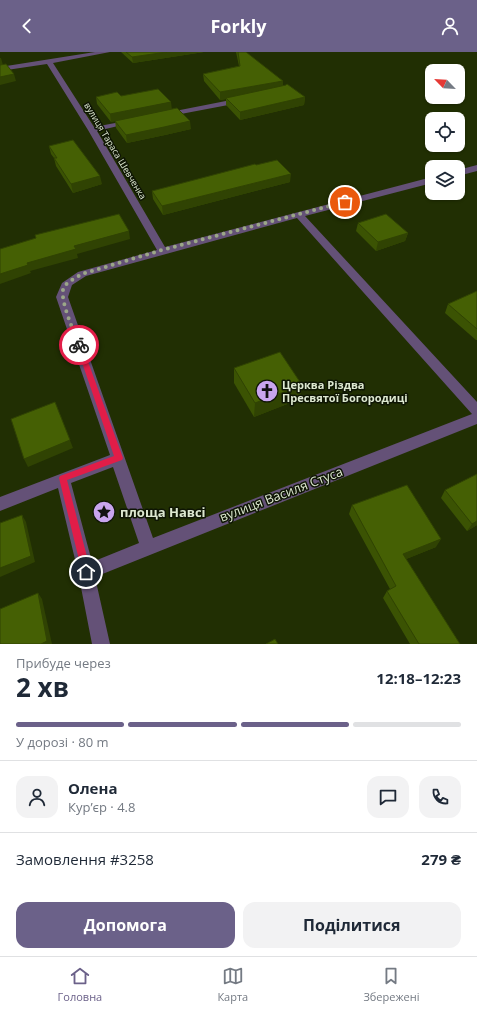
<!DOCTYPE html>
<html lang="uk">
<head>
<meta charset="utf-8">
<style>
  :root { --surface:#fff; --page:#f2f2f3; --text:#1f2937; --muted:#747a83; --line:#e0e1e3; --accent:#6b6189 }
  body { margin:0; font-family:"Open Sans",sans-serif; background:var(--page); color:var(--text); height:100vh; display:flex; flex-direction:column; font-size:15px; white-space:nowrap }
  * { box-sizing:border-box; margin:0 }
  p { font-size:13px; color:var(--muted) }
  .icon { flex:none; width:22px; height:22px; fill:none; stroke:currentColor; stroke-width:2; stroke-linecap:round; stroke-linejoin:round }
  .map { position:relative; height:592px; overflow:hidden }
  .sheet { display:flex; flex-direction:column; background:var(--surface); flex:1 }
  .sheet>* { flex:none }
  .needle { width:26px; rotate:295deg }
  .buttons { position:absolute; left:425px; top:12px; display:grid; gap:8px }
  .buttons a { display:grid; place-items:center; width:40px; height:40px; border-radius:8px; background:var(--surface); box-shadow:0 1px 3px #0004; font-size:20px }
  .pin { position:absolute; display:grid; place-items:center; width:34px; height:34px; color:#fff; margin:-17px; border:2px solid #fff; border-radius:50%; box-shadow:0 1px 4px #0007 }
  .courier { position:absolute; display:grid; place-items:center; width:40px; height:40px; margin:-20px; border:3px solid #e11d48; border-radius:50%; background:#fff; color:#222; box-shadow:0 1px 5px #0007 }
  .headline em { font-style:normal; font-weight:700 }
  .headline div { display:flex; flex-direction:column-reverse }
  .headline { display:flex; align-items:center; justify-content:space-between; height:68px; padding:0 16px }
  h1 { font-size:26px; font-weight:700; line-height:30px }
  .bar { display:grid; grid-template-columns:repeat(4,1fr); gap:6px 4px; align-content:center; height:48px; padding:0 16px }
  .bar i { height:5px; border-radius:3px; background:var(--line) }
  .bar .active { background:var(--accent) }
  .bar p { grid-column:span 4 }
  .line { display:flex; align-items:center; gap:10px; padding:0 16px; border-top:1px solid var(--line) }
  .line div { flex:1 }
  .round { display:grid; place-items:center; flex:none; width:42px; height:42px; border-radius:12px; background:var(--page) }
  .cta { display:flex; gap:8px; margin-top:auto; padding:8px 16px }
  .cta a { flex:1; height:46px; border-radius:12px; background:var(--accent); color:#fff; font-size:16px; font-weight:700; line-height:46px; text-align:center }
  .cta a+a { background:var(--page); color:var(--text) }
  header { display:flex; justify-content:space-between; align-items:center; height:52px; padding:0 16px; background:var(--accent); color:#fff; font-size:18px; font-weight:700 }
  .dock { display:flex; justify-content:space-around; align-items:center; height:56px; border-top:1px solid var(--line); background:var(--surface); font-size:11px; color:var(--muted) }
  .dock a { display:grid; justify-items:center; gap:2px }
  .dock .active { color:var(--accent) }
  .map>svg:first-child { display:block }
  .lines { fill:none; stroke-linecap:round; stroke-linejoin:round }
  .street { fill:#645177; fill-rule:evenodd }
  .wall { fill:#3b5303 }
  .shaded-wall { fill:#304303 }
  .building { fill:#456004; stroke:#304303 }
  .route { fill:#e11d48 }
  .done { stroke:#9ba788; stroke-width:4; stroke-dasharray:0 7.2 }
  .labels { text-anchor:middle; stroke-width:3; stroke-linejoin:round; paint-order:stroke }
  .far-street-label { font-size:9px; fill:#dde8d0; stroke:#0e1504 }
  .poi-label { font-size:11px; font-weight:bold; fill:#dde8d0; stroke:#0e1504; text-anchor:start }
  .near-street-label { font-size:13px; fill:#dde8d0; stroke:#0e1504 }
  .near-poi-label { font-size:13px; font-weight:bold; fill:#dde8d0; stroke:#0e1504; text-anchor:start }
</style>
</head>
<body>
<header><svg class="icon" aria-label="back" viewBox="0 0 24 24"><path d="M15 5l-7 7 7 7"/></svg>Forkly<svg class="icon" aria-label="person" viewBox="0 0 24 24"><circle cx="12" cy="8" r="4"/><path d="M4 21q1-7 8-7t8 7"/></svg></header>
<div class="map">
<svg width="477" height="592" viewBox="0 0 477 592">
  <rect width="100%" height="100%" fill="#212f03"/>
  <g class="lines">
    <g class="street">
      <path d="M95,0H110L53,11L94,75L131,68L135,70L97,79L165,195L432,125V131L305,164L477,350V372L95,525L110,592H92L78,520L58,436L0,459V445L110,403L56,245L62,231L78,220L157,198L88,78L47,12L0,19V15ZM297,166L472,362L153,486L68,245L72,233L86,224ZM113,415L139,491L92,510L71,431Z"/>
      <path d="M241,46H244V50L165,65L161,63L165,61Z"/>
      <path d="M477,113V119L458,124V118Z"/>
    </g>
  </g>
  <g class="wall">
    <path d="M121,0H204L133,11Z"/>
    <path d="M236,0H246L283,34L305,45L304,53L240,68L226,53V47L220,48L204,29L203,22L239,14Z"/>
    <path d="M121,44L172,57L191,77L165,83L127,91L116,76L115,69L111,70L97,52L96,45Z"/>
    <path d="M49,94L102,132L73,141L56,114L54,106L51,102Z"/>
    <path d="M256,113L290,130L163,163L153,147L152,139Z"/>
    <path d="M358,171L408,181L405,189L376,199L356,179Z"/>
    <path d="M477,239V288H476L445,261L448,252Z"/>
    <path d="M234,316L302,333L300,347L254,365L234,331Z"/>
    <path d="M445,438L477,473L467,479L441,446Z"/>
    <path d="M352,453L436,495L406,507L460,592H410L383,546L387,539L390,537L349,462Z"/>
  </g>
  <g class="shaded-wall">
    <path d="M167,0H204L133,11L132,5Z"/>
    <path d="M0,6H1L3,13L0,14Z"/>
    <path d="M14,22L16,29L0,33V25Z"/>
    <path d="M283,29V36L226,46V47L220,48V40Z"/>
    <path d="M305,45L304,53L240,68V60Z"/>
    <path d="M171,50L172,58L111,70L110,62Z"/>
    <path d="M190,69L191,77L165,83L127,91L126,83Z"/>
    <path d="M291,122L290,130L163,163L162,154Z"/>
    <path d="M100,124L102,132L73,141L71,132Z"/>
    <path d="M129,179L130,187L77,202L78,206L30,219L31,221L0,232V222L27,211L74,194Z"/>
    <path d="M408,181L405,189L376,199L378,190Z"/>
    <path d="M302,333L300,347L254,365L255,351Z"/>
    <path d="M55,350L73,396L28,415L24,407Z"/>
    <path d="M22,463L26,470L35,510L0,525V516Z"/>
    <path d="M477,469V473L467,479L472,472Z"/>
    <path d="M441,487L436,495L399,510L403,502Z"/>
    <path d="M38,541L42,547L52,592H41Z"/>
  </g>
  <g class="building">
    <path d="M126,0H167L132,5Z"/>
    <path d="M238,0H246L283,29L220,40L203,22L240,14Z"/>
    <path d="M6,12L14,22L0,25V13Z"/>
    <path d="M287,32L305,45L240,60L226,46L286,33Z"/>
    <path d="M158,37L171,50L110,62L96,45L117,40L121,44Z"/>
    <path d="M177,56L190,69L164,75L126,83L115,69Z"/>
    <path d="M73,88L100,124L71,132L54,106H57L49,94Z"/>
    <path d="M277,108L291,122L162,154L152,139L255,112L256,113Z"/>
    <path d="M119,162L129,179L74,194L76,197L27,211L28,213L0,222V197L36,186L35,183Z"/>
    <path d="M386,162L408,181L378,190L358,171Z"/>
    <path d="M477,239V277L448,252Z"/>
    <path d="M280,300L302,333L255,351L234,316Z"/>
    <path d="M55,350L70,388L24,407L11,367Z"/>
    <path d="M477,422V469L472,472L445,438Z"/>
    <path d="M407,433L441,487L403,502L460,592H419L387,539L396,534L352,453Z"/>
    <path d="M22,463L31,504L0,516V471Z"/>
    <path d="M38,541L47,589L41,592H0V557Z"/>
    <path d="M275,587L278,592H266Z"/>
  </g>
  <path class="route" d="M79,291L82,293L123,406L122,408L67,428L91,520L86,524L82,520L59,426L60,424L114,404L76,293Z"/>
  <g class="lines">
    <path class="done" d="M79,293C75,282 58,245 64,235C68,229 76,226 82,222L162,198L345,150"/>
  </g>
  <defs>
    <g id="church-disc" transform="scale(1.15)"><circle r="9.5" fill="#c9a5ee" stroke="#0e1504"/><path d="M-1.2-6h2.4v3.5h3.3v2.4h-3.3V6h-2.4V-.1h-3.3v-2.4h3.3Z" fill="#111"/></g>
    <g id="sight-disc" transform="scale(1.15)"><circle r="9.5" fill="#c9a5ee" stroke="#0e1504"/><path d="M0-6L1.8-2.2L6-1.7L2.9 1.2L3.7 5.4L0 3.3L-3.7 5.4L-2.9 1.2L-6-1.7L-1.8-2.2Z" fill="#111"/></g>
  </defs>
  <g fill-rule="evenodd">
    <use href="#church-disc" x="267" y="339"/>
    <use href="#sight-disc" x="104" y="460"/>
  </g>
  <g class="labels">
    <g class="far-street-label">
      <text transform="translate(115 99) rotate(59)" y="3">вулиця Тараса Шевченка</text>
    </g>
    <g class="poi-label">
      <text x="282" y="337">Церква Різдва<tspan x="282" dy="13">Пресвятої Богородиці</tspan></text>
    </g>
    <g class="near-street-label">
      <text transform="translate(281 442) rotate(-21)" y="5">вулиця Василя Стуса</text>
    </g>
    <g class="near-poi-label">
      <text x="120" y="465">площа Навсі</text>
    </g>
  </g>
</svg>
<div class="buttons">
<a><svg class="needle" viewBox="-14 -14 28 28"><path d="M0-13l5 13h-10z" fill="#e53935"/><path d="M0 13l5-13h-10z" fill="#747a83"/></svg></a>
<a><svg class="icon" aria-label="locate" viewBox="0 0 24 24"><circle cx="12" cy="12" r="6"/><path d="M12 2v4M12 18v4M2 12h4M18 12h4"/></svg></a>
<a><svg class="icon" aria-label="layers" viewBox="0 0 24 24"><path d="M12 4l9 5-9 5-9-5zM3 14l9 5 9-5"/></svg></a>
</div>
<div class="pin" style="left:345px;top:150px;background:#ea580c"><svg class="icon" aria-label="bag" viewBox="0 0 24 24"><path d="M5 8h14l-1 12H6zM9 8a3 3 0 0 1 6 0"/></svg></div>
<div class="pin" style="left:86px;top:520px;background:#1f2937"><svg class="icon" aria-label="home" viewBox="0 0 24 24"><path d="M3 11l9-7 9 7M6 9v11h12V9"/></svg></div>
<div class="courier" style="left:79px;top:293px"><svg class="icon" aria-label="bike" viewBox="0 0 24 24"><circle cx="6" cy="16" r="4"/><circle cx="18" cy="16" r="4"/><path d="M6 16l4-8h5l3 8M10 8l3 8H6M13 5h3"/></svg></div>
</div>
<section class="sheet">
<div class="headline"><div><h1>2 хв</h1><p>Прибуде через</p></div><em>12:18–12:23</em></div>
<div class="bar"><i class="active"></i><i class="active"></i><i class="active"></i><i></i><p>У дорозі · 80 m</p></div>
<div class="line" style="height:72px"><a class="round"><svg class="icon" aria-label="person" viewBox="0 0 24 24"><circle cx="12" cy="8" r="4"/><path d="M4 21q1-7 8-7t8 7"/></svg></a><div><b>Олена</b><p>Кур’єр · 4.8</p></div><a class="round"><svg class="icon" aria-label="chat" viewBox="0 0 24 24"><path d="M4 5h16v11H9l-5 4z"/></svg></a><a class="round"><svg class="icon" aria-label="phone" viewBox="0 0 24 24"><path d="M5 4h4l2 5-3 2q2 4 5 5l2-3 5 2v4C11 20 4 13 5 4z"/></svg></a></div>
<div class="line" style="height:52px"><div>Замовлення #3258</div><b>279 ₴</b></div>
<div class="cta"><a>Допомога</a><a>Поділитися</a></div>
</section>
<nav class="dock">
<a class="active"><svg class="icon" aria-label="home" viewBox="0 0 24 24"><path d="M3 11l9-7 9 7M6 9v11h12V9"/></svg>Головна</a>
<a><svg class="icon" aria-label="map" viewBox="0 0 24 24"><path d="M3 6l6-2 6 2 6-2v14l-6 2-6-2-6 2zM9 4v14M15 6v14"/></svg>Карта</a>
<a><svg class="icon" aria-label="saved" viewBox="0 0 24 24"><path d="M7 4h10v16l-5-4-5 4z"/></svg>Збережені</a>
</nav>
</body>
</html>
